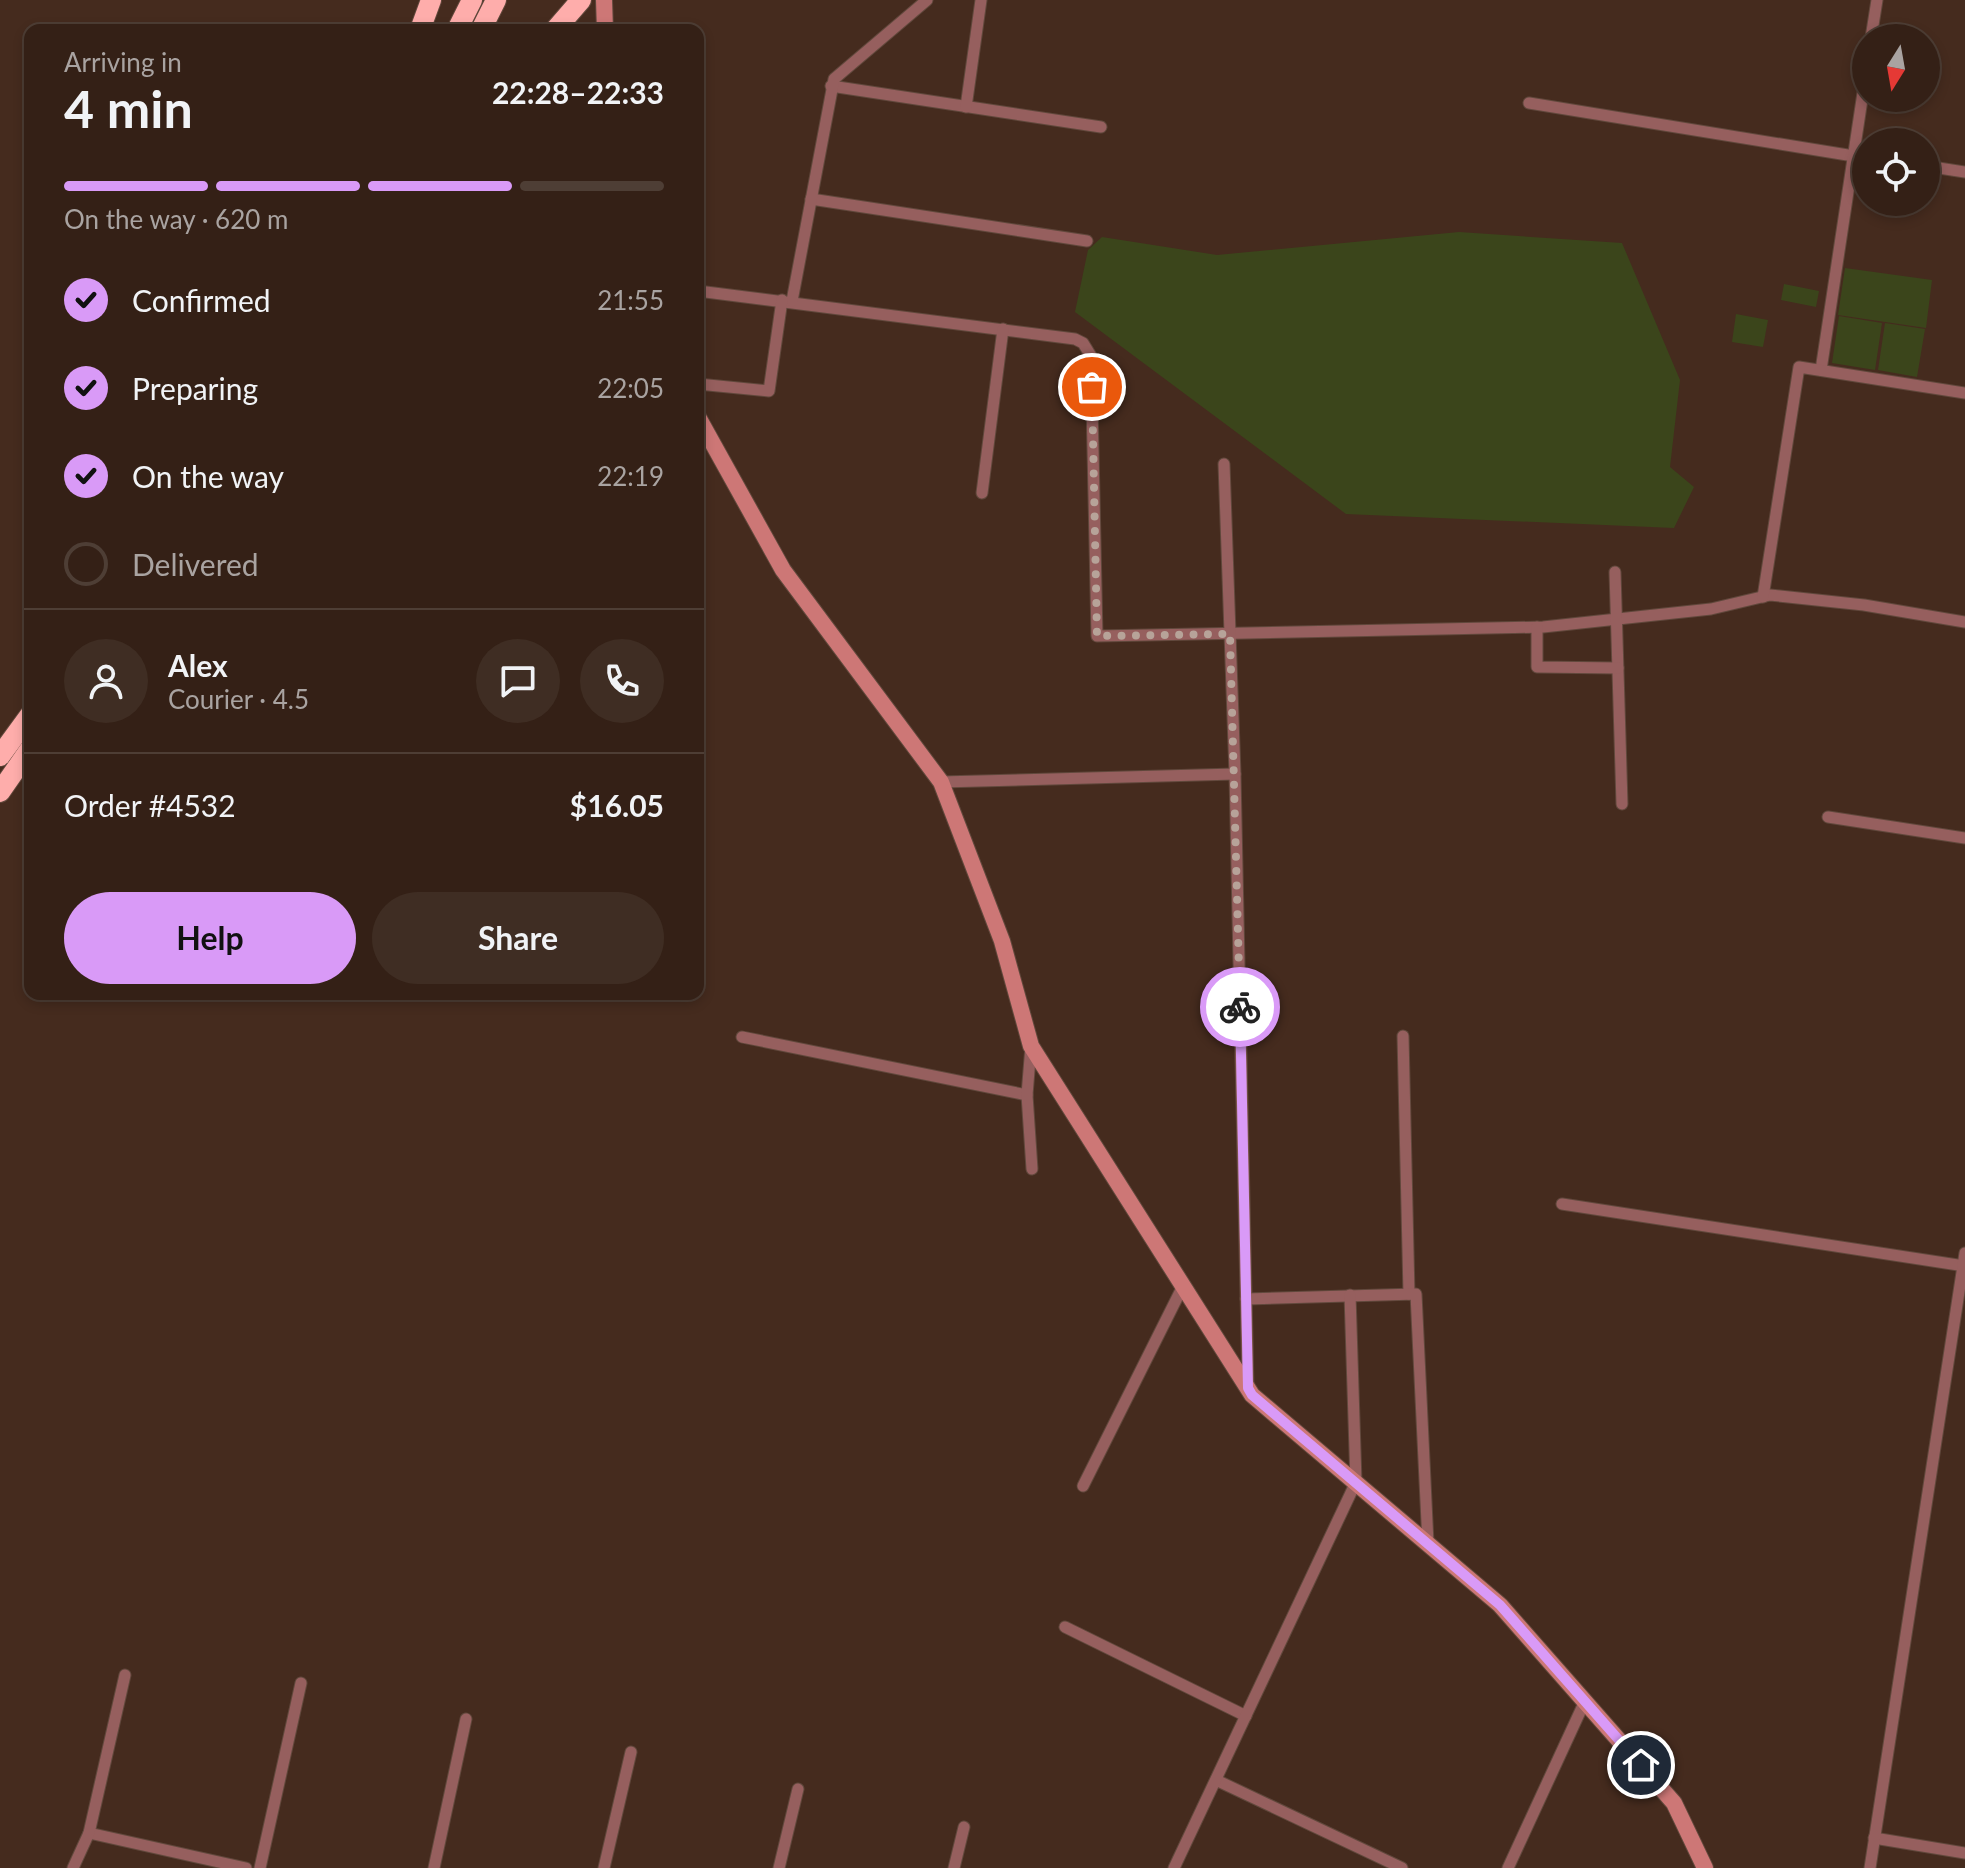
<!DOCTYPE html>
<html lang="en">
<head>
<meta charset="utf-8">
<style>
  :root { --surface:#342016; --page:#3f2d23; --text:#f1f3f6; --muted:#a9a3a1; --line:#4e3e35; --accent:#d99af7 }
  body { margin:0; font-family:Lato,sans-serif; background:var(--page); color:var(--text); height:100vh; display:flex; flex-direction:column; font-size:30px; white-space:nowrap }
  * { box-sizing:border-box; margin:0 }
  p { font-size:26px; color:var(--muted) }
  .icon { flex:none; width:44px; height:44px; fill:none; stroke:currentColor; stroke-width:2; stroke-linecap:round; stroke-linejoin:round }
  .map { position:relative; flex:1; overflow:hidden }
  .drawer { position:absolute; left:24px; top:24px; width:680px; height:976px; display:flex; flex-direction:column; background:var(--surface); border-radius:16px; box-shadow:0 4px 12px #0003,0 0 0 2px var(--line) }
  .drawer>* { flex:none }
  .needle { width:52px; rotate:191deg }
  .fabs { position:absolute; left:1852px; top:24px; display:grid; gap:16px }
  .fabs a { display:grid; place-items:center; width:88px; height:88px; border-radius:50%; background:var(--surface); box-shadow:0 4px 12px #0003,0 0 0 2px var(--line); font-size:40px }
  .pin { position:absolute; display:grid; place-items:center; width:68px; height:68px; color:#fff; margin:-34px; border:4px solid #fff; border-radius:50%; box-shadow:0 2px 8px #0007 }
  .courier { position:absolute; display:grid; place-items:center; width:80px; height:80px; margin:-40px; border:6px solid #d99af7; border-radius:50%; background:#fff; color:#222; box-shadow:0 2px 10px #0007 }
  .overview em { font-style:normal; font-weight:700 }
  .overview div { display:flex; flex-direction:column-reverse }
  .overview { display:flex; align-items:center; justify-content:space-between; height:136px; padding:0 40px }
  h1 { font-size:52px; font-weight:700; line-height:60px }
  .bar { display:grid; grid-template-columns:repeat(4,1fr); gap:12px 8px; align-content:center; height:96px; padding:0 40px }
  .bar i { height:10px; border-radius:6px; background:var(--line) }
  .bar .current { background:var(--accent) }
  .bar p { grid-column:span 4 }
  .line { display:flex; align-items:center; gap:20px; padding:0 40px; border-top:2px solid var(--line) }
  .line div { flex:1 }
  .round { display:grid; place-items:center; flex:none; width:84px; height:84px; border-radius:42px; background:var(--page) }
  ol { padding:0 40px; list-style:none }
  li { display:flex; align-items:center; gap:24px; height:88px }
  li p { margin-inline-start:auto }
  li .icon { padding:8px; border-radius:50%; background:var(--accent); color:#111; stroke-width:4 }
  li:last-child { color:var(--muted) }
  li i { width:44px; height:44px; border:4px solid var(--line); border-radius:50% }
  .cta { display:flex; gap:16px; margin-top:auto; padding:16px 40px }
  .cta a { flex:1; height:92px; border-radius:48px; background:var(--accent); color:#111; font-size:32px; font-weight:700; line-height:92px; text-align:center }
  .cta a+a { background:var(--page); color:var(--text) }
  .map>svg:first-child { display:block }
  .green { fill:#3b451b }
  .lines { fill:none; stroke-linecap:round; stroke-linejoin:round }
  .street-casing { stroke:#61483c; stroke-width:13 }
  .secondary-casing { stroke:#61483c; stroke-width:18 }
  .highway-casing { stroke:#61483c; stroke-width:22 }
  .street { stroke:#965f5e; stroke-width:11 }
  .secondary { stroke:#cd7776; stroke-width:16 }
  .highway { stroke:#feadab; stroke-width:20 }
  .done { stroke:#b7a399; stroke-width:8; stroke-dasharray:0 14.4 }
  .route { stroke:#d99af7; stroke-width:10 }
</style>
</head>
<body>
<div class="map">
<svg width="1965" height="1868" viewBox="0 0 1965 1868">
  <rect width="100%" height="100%" fill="#452b1e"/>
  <g class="green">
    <path d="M1459,232L1622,243L1680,380L1670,467L1694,487L1674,528L1346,514L1075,312L1088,250L1102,237L1217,255Z"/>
    <path d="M1845,268L1932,280L1926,328L1838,315Z"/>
    <path d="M1784,284L1819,291L1816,307L1781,300Z"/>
    <path d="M1736,314L1768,320L1763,347L1732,342Z"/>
    <path d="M1839,316L1882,323L1875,370L1832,363Z"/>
    <path d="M1885,323L1925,329L1917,377L1878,370Z"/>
  </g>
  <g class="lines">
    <g class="street-casing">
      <g id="street">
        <path d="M1871,38L1877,0"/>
        <path d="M831,86L1101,127"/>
        <path d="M1529,103L1866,158"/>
        <path d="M966,107L981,0"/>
        <path d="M1926,166L1965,172"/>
        <path d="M811,199L1087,241"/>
        <path d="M698,291L1075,339L1083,343L1091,356L1097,636L1543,627L1711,609L1770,595L1864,605L1965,622"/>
        <path d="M792,301L834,79L927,0"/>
        <path d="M1821,370L1866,73"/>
        <path d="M698,384L769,391L782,300"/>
        <path d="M1224,464L1235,774L1248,1388"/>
        <path d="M982,493L1003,329"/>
        <path d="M1615,572L1622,804"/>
        <path d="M1763,597L1799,367L1965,393"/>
        <path d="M1537,627V667L1618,668"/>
        <path d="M941,782L1235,774"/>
        <path d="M1828,817L1965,838"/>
        <path d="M1403,1036L1409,1294"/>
        <path d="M742,1037L1027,1095"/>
        <path d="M1031,1046L1027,1095L1032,1169"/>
        <path d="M1562,1204L1965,1266"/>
        <path d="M1246,1299L1416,1294L1428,1543"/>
        <path d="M1083,1486L1183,1286"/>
        <path d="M1065,1627L1246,1716"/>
        <path d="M1216,1780L1402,1868"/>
        <path d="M89,1833L246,1868"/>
        <path d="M1874,1838L1965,1853"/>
        <path d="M73,1868L89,1833L125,1675"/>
        <path d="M260,1868L301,1683"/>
        <path d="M434,1868L466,1719"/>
        <path d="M604,1868L631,1752"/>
        <path d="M779,1868L798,1789"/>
        <path d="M954,1868L964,1827"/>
        <path d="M1174,1868L1356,1482L1350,1295"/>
        <path d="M1508,1868L1585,1701"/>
        <path d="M1870,1868L1965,1253"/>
      </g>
    </g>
    <g class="secondary-casing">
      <g id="secondary">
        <path d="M604,0L605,30"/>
        <path d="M698,417L783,570L941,782L1002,941L1031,1046L1252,1395L1500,1605L1674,1803L1705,1868"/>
      </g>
    </g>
    <g class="highway-casing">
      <g id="highway">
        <path d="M420,30L431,0"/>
        <path d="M457,30L472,0"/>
        <path d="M481,30L496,0"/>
        <path d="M555,30L581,0"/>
        <path d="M0,756L30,715"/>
        <path d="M0,792L30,749"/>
      </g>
    </g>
    <use href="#street" class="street"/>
    <use href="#secondary" class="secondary"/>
    <use href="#highway" class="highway"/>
  </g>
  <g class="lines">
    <path class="done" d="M1092,387L1097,636L1230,634L1240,1007"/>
    <path class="route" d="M1240,1007L1248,1388L1252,1395L1500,1605L1641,1765"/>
  </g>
</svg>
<div class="fabs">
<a><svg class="needle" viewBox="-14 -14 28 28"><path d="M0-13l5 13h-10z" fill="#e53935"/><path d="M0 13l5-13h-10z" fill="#a9a3a1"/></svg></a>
<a><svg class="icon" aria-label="locate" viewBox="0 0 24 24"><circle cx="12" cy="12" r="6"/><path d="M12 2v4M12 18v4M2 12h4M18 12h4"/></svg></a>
</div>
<div class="pin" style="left:1092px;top:387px;background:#ea580c"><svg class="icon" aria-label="bag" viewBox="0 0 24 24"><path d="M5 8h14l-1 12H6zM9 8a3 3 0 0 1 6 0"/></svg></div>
<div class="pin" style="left:1641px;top:1765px;background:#1f2937"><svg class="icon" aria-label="home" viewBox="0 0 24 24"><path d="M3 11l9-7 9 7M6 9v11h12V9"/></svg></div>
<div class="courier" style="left:1240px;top:1007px"><svg class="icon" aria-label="bike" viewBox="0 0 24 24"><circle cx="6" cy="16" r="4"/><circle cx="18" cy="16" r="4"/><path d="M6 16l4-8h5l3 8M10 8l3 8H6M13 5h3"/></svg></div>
<section class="drawer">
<div class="overview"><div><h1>4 min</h1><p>Arriving in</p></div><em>22:28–22:33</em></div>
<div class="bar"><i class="current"></i><i class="current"></i><i class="current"></i><i></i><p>On the way · 620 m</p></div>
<ol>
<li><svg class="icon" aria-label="check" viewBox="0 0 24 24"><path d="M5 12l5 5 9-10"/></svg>Confirmed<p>21:55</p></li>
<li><svg class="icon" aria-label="check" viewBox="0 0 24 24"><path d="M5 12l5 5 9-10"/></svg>Preparing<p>22:05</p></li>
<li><svg class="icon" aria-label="check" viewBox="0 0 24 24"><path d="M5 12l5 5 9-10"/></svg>On the way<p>22:19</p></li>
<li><i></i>Delivered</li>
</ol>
<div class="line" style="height:144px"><a class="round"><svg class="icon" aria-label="person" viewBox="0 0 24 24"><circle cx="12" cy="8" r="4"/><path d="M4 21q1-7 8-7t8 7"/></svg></a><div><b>Alex</b><p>Courier · 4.5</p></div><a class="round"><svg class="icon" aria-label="chat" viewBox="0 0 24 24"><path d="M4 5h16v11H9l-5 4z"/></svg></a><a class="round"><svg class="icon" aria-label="phone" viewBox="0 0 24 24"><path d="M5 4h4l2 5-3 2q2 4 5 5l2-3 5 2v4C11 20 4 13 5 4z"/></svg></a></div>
<div class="line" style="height:104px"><div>Order #4532</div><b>$16.05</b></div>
<div class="cta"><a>Help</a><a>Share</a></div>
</section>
</div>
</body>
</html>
